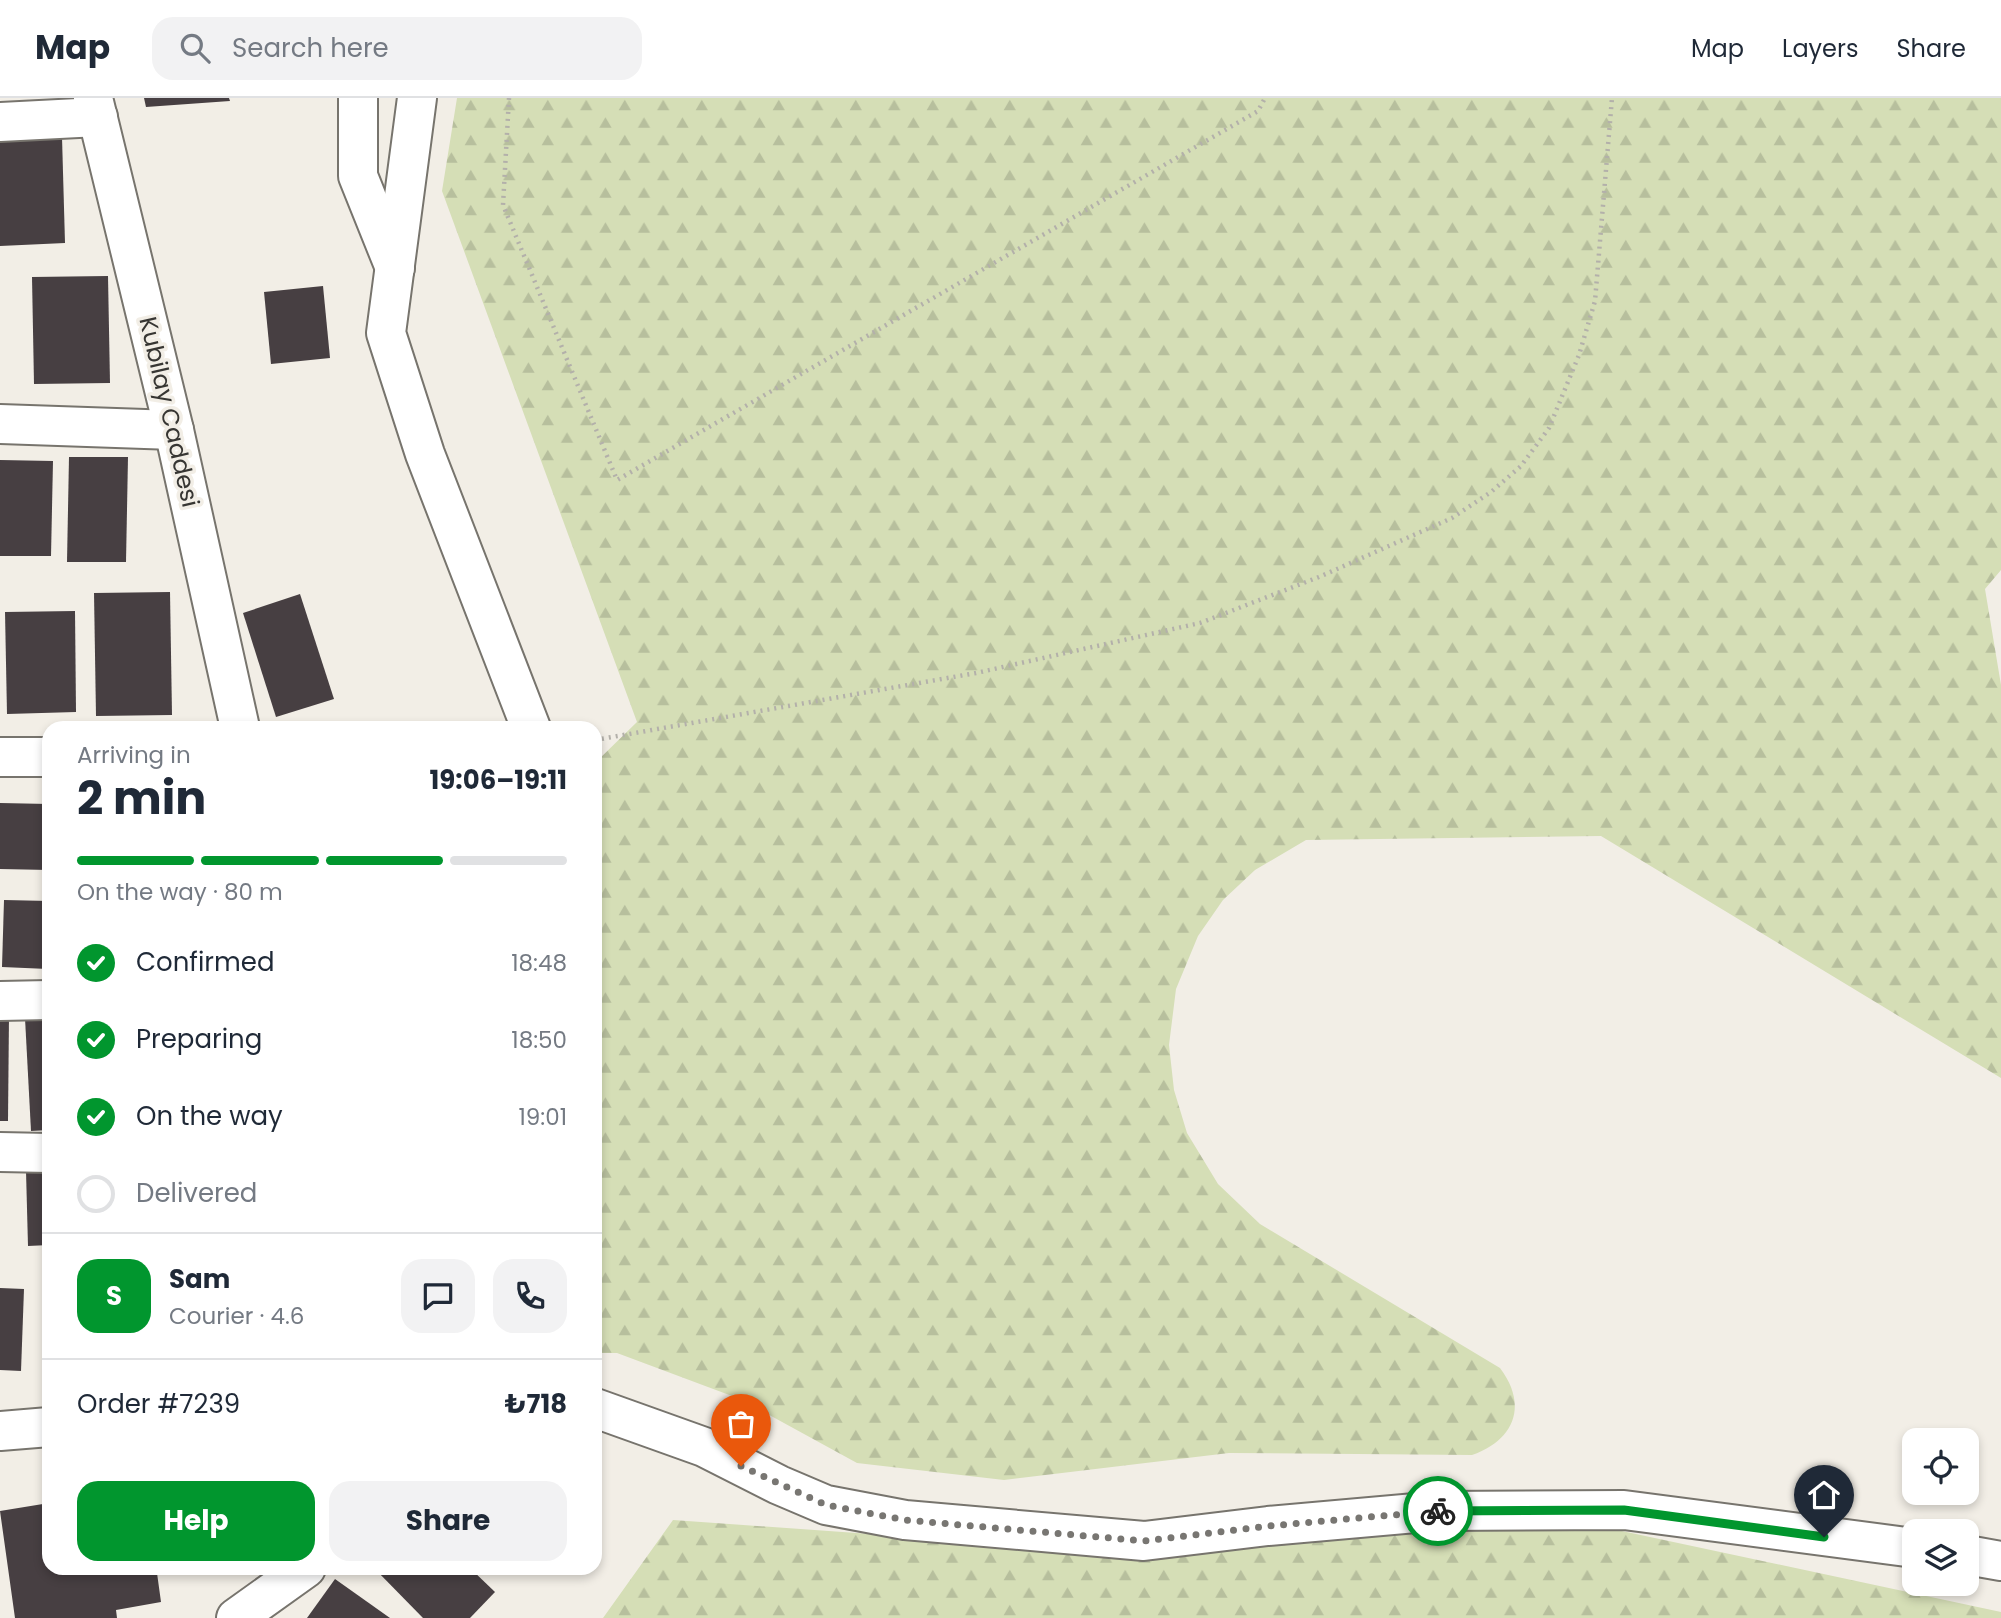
<!DOCTYPE html>
<html lang="en">
<head>
<meta charset="utf-8">
<style>
  :root { --surface:#fff; --page:#f2f2f3; --text:#1f2937; --muted:#747a83; --line:#e0e1e3; --accent:#01962e }
  body { margin:0; font-family:Poppins,sans-serif; background:var(--page); color:var(--text); height:100vh; display:flex; flex-direction:column; font-size:26px; white-space:nowrap }
  * { box-sizing:border-box; margin:0 }
  p { font-size:23px; color:var(--muted) }
  .icon { flex:none; width:38px; height:38px; fill:none; stroke:currentColor; stroke-width:2; stroke-linecap:round; stroke-linejoin:round }
  .map { position:relative; flex:1; overflow:hidden }
  .side { position:absolute; left:42px; top:623px; width:560px; height:854px; display:flex; flex-direction:column; background:var(--surface); border-radius:21px; box-shadow:0 4px 10px #0003 }
  .side>* { flex:none }
  .fabs { position:absolute; left:1902px; top:1330px; display:grid; gap:14px }
  .fabs a { display:grid; place-items:center; width:77px; height:77px; border-radius:14px; background:var(--surface); box-shadow:0 4px 10px #0003; font-size:35px }
  .pin { position:absolute; display:grid; place-items:center; width:60px; height:60px; color:#fff; margin:-72px -30px; border-radius:50% 50% 50% 0; rotate:-45deg; box-shadow:0 0 7px #0007 }
  .pin .icon { rotate:45deg }
  .courier { position:absolute; display:grid; place-items:center; width:70px; height:70px; margin:-35px; border:5px solid #01962e; border-radius:50%; background:#fff; color:#222; box-shadow:0 2px 9px #0007 }
  .summary em { font-style:normal; font-weight:700 }
  .summary div { display:flex; flex-direction:column-reverse }
  .summary { display:flex; align-items:center; justify-content:space-between; height:119px; padding:0 35px }
  h1 { font-size:46px; font-weight:700; line-height:52px }
  .bar { display:grid; grid-template-columns:repeat(4,1fr); gap:10px 7px; align-content:center; height:84px; padding:0 35px }
  .bar i { height:9px; border-radius:5px; background:var(--line) }
  .bar .current { background:var(--accent) }
  .bar p { grid-column:span 4 }
  .line { display:flex; align-items:center; gap:18px; padding:0 35px; border-top:2px solid var(--line) }
  .line div { flex:1 }
  .round { display:grid; place-items:center; flex:none; width:74px; height:74px; border-radius:21px; background:var(--page) }
  ol { padding:0 35px; list-style:none }
  li { display:flex; align-items:center; gap:21px; height:77px }
  li p { margin-inline-start:auto }
  li .icon { padding:7px; border-radius:50%; background:var(--accent); color:#fff; stroke-width:4 }
  li:last-child { color:var(--muted) }
  li i { width:38px; height:38px; border:4px solid var(--line); border-radius:50% }
  .cta { display:flex; gap:14px; margin-top:auto; padding:14px 35px }
  .cta a { flex:1; height:80px; border-radius:21px; background:var(--accent); color:#fff; font-size:28px; font-weight:700; line-height:80px; text-align:center }
  .cta a+a { background:var(--page); color:var(--text) }
  header { display:flex; align-items:center; gap:42px; box-sizing:border-box; height:98px; padding:0 35px; background:var(--surface); border-bottom:2px solid var(--line) }
  header strong { font-size:33px }
  nav { display:flex; gap:38px; margin-inline-start:auto; font-size:24px }
  .search { width:490px; height:63px; background:var(--page); display:flex; align-items:center; gap:18px; box-sizing:border-box; padding:0 24px; border-radius:21px; color:var(--muted); font-size:26px }
  .map>svg:first-child { display:block }
  .forest { fill:url(#forest-firs) }
  .building { fill:#473f42 }
  .lines { fill:none; stroke-linecap:round; stroke-linejoin:round }
  .minor-casing { stroke:#77746d; stroke-width:42 }
  .path { stroke:#b3b0aa; stroke-width:4.5; stroke-dasharray:2 5; stroke-linecap:butt }
  .minor { stroke:#fff; stroke-width:38 }
  .done { stroke:#787672; stroke-width:7; stroke-dasharray:0 12.6 }
  .route { stroke:#01962e; stroke-width:9 }
  .labels { text-anchor:middle; stroke-width:7; stroke-linejoin:round; paint-order:stroke }
  .street-label { font-size:24px; fill:#373633; stroke:#f2eee6 }
</style>
</head>
<body>
<header>
<strong>Map</strong>
<div class="search"><svg class="icon" aria-label="search" viewBox="0 0 24 24"><circle cx="10" cy="10" r="6"/><path d="M15 15l6 6"/></svg>Search here</div>
<nav><a>Map</a><a>Layers</a><a>Share</a></nav>
</header>
<div class="map">
<svg width="2001" height="1520" viewBox="0 0 2001 1520">
  <defs>
    <pattern id="forest-firs" width="22" height="20" patternUnits="userSpaceOnUse" patternTransform="scale(1.75)"><rect width="22" height="20" fill="#d5deb6"/><path d="M5 1l3.5 6h-7zM16 11l3.5 6h-7z" fill="#b7bf9d"/></pattern>
  </defs>
  <rect width="100%" height="100%" fill="#f2eee6"/>
  <g class="forest">
    <path d="M457,0H2001V472L1985,491L2001,587V980L1601,738L1306,742L1255,772L1223,802L1198,838L1176,891L1169,947L1174,992L1187,1035L1218,1086L1260,1126L1500,1270C1528,1307 1515,1342 1472,1357L1229,1355L1004,1382L857,1365L740,1301L617,1255H595V665L637,624L442,93Z"/>
    <path d="M673,1422L1137,1455L1575,1423L2001,1514V1520H603Z"/>
  </g>
  <g class="building">
    <path d="M144,0H229L230,3L146,9Z"/>
    <path d="M62,39L65,145L0,148V41Z"/>
    <path d="M108,178L110,285L34,286L32,179Z"/>
    <path d="M323,188L330,260L271,266L264,194Z"/>
    <path d="M69,359H128L126,464H67Z"/>
    <path d="M0,362L53,363L51,458H0Z"/>
    <path d="M170,494L172,617L96,618L94,495Z"/>
    <path d="M300,496L334,601L276,619L243,515Z"/>
    <path d="M75,513L76,614L7,616L5,514Z"/>
    <path d="M0,705L49,706V772L0,771Z"/>
    <path d="M4,802L49,803L48,871L2,869Z"/>
    <path d="M0,917H9L8,1023H0Z"/>
    <path d="M49,918V1032L31,1033L25,920Z"/>
    <path d="M49,1072V1147L28,1148L26,1073Z"/>
    <path d="M0,1190L24,1191L21,1273L0,1272Z"/>
    <path d="M43,1191H49V1271H42Z"/>
    <path d="M49,1405V1470H176L157,1475L161,1504L116,1512L117,1520H15L0,1413Z"/>
    <path d="M374,1470H470L495,1494L470,1520H423Z"/>
    <path d="M335,1481L390,1520H307Z"/>
  </g>
  <g class="lines">
    <g class="minor-casing">
      <g id="minor">
        <path d="M93,0L174,332L240,630"/>
        <path d="M358,0V78L395,170"/>
        <path d="M417,0L386,235L425,356L531,630"/>
        <path d="M0,24L98,19"/>
        <path d="M0,326L174,332"/>
        <path d="M0,659H49"/>
        <path d="M0,903L49,902"/>
        <path d="M0,1054L49,1055"/>
        <path d="M595,1310L704,1349L779,1387L826,1407L905,1422L1144,1443L1268,1428L1438,1413L1624,1412L1914,1450"/>
        <path d="M0,1333L49,1329"/>
        <path d="M1967,1457L2001,1463"/>
        <path d="M236,1520L306,1470"/>
      </g>
    </g>
    <g class="path">
      <path d="M509,0L503,107L617,382L1258,13L1265,0"/>
      <path d="M595,642L976,575L1200,525L1319,479L1452,420L1491,394L1521,368L1549,330L1579,257L1595,203L1612,0"/>
    </g>
    <use href="#minor" class="minor"/>
  </g>
  <g class="lines">
    <path class="done" d="M741,1368L826,1407L905,1422L1144,1443L1268,1428L1438,1413"/>
    <path class="route" d="M1438,1413L1624,1412L1824,1439"/>
  </g>
  <g class="labels">
    <g class="street-label">
      <text transform="translate(169 314) rotate(77)" y="8">Kubilay Caddesi</text>
    </g>
  </g>
</svg>
<div class="fabs">
<a><svg class="icon" aria-label="locate" viewBox="0 0 24 24"><circle cx="12" cy="12" r="6"/><path d="M12 2v4M12 18v4M2 12h4M18 12h4"/></svg></a>
<a><svg class="icon" aria-label="layers" viewBox="0 0 24 24"><path d="M12 4l9 5-9 5-9-5zM3 14l9 5 9-5"/></svg></a>
</div>
<div class="pin" style="left:741px;top:1368px;background:#ea580c"><svg class="icon" aria-label="bag" viewBox="0 0 24 24"><path d="M5 8h14l-1 12H6zM9 8a3 3 0 0 1 6 0"/></svg></div>
<div class="pin" style="left:1824px;top:1439px;background:#1f2937"><svg class="icon" aria-label="home" viewBox="0 0 24 24"><path d="M3 11l9-7 9 7M6 9v11h12V9"/></svg></div>
<div class="courier" style="left:1438px;top:1413px"><svg class="icon" aria-label="bike" viewBox="0 0 24 24"><circle cx="6" cy="16" r="4"/><circle cx="18" cy="16" r="4"/><path d="M6 16l4-8h5l3 8M10 8l3 8H6M13 5h3"/></svg></div>
<section class="side">
<div class="summary"><div><h1>2 min</h1><p>Arriving in</p></div><em>19:06–19:11</em></div>
<div class="bar"><i class="current"></i><i class="current"></i><i class="current"></i><i></i><p>On the way · 80 m</p></div>
<ol>
<li><svg class="icon" aria-label="check" viewBox="0 0 24 24"><path d="M5 12l5 5 9-10"/></svg>Confirmed<p>18:48</p></li>
<li><svg class="icon" aria-label="check" viewBox="0 0 24 24"><path d="M5 12l5 5 9-10"/></svg>Preparing<p>18:50</p></li>
<li><svg class="icon" aria-label="check" viewBox="0 0 24 24"><path d="M5 12l5 5 9-10"/></svg>On the way<p>19:01</p></li>
<li><i></i>Delivered</li>
</ol>
<div class="line" style="height:126px"><b class="round" style="background:var(--accent);color:#fff">S</b><div><b>Sam</b><p>Courier · 4.6</p></div><a class="round"><svg class="icon" aria-label="chat" viewBox="0 0 24 24"><path d="M4 5h16v11H9l-5 4z"/></svg></a><a class="round"><svg class="icon" aria-label="phone" viewBox="0 0 24 24"><path d="M5 4h4l2 5-3 2q2 4 5 5l2-3 5 2v4C11 20 4 13 5 4z"/></svg></a></div>
<div class="line" style="height:91px"><div>Order #7239</div><b>₺718</b></div>
<div class="cta"><a>Help</a><a>Share</a></div>
</section>
</div>
</body>
</html>
